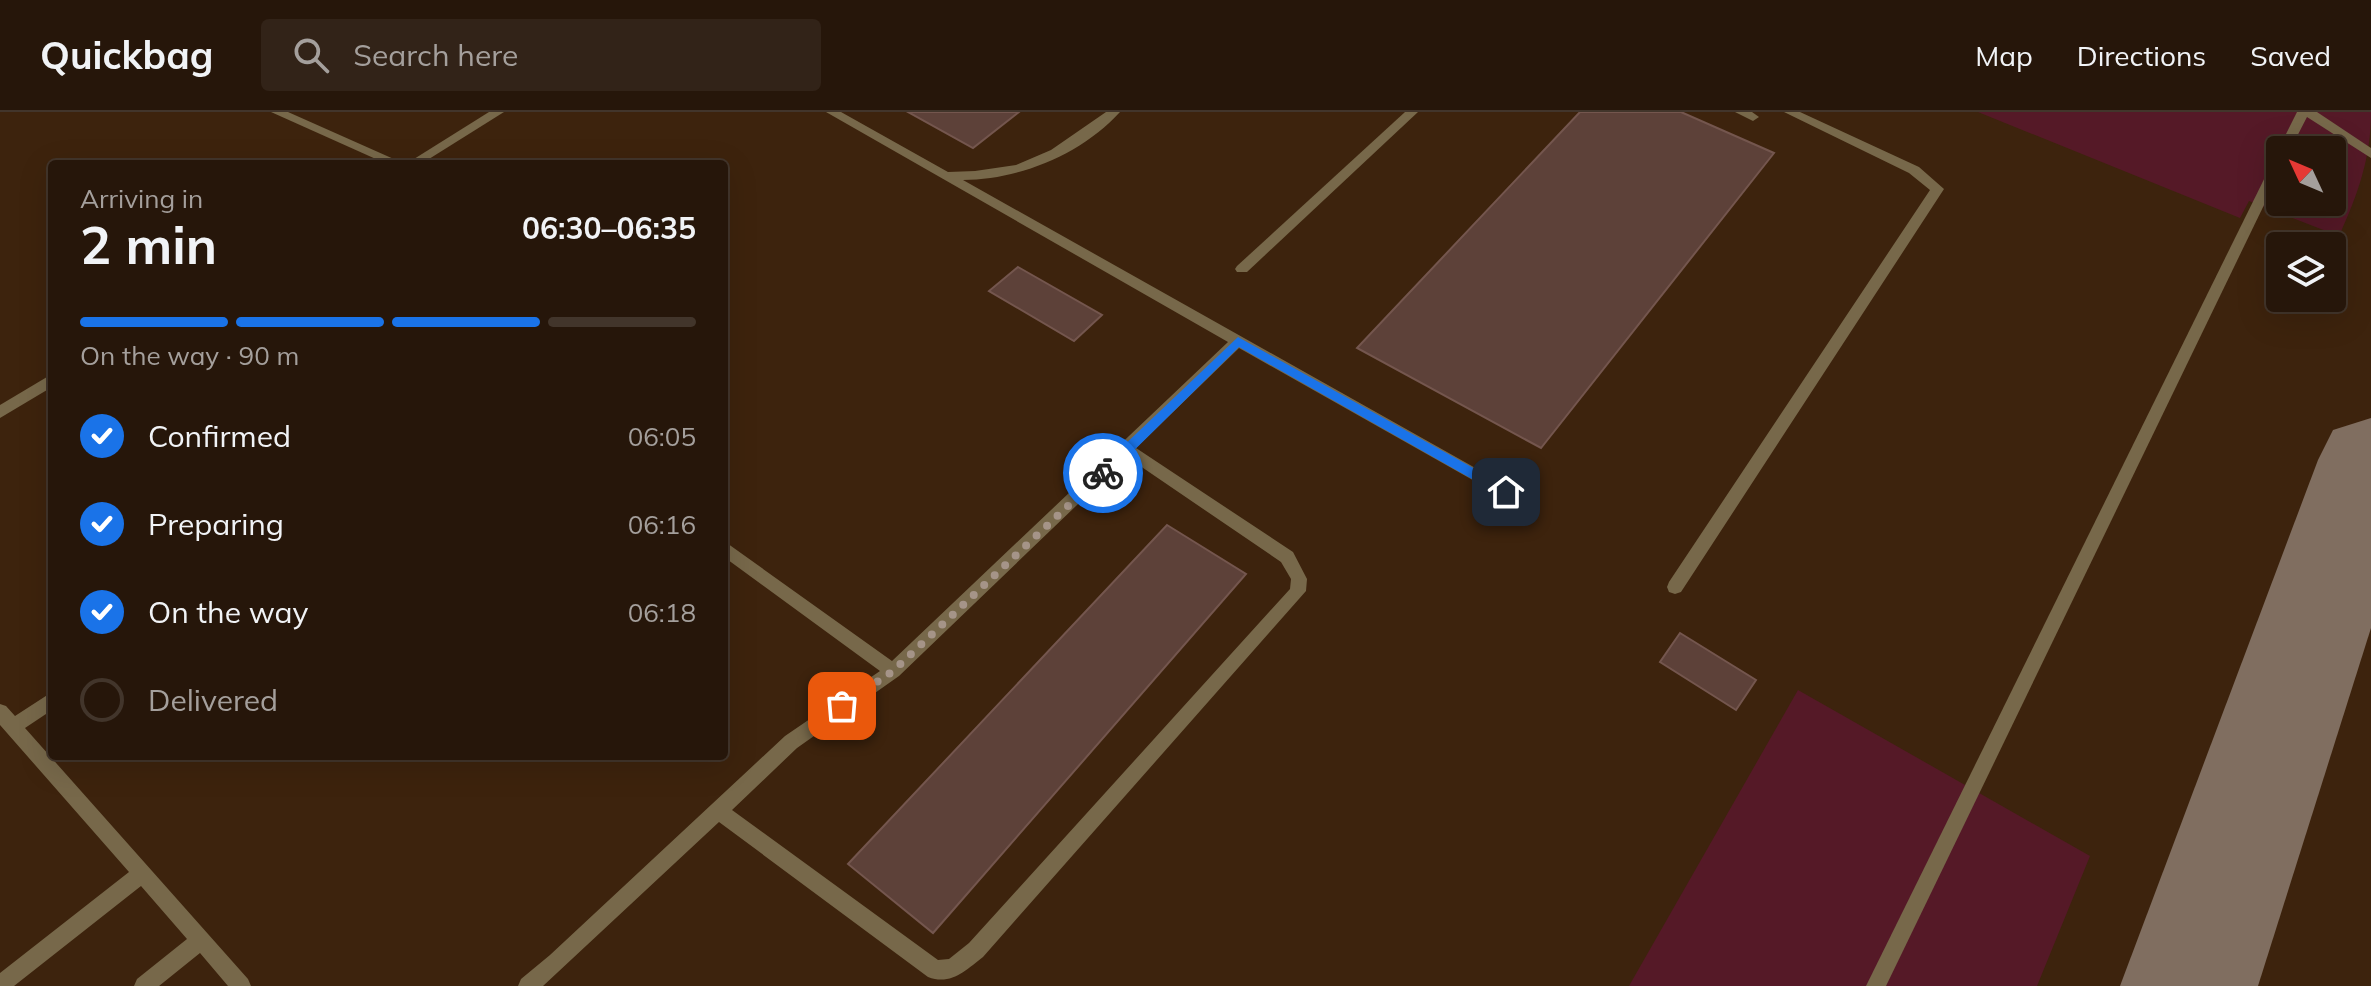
<!DOCTYPE html>
<html lang="en">
<head>
<meta charset="utf-8">
<style>
  :root { --surface:#26160a; --page:#322318; --text:#f1f3f6; --muted:#a49f9c; --line:#42352b; --accent:#1a73e8 }
  body { margin:0; font-family:Mulish,sans-serif; background:var(--page); color:var(--text); height:100vh; display:flex; flex-direction:column; font-size:30px; white-space:nowrap }
  * { box-sizing:border-box; margin:0 }
  p { font-size:26px; color:var(--muted) }
  .icon { flex:none; width:44px; height:44px; fill:none; stroke:currentColor; stroke-width:2; stroke-linecap:round; stroke-linejoin:round }
  .map { position:relative; flex:1; overflow:hidden }
  .panel { position:absolute; left:48px; top:48px; width:680px; height:600px; display:flex; flex-direction:column; background:var(--surface); border-radius:8px; box-shadow:0 8px 32px #0002,0 0 0 2px var(--line) }
  .panel>* { flex:none }
  .needle { width:52px; rotate:314deg }
  .buttons { position:absolute; left:2266px; top:24px; display:grid; gap:16px }
  .buttons a { display:grid; place-items:center; width:80px; height:80px; border-radius:8px; background:var(--surface); box-shadow:0 8px 32px #0002,0 0 0 2px var(--line); font-size:40px }
  .pin { position:absolute; display:grid; place-items:center; width:68px; height:68px; color:#fff; margin:-34px; border-radius:16px; box-shadow:0 4px 12px #0006 }
  .courier { position:absolute; display:grid; place-items:center; width:80px; height:80px; margin:-40px; border:6px solid #1a73e8; border-radius:50%; background:#fff; color:#222; box-shadow:0 2px 10px #0007 }
  .headline em { font-style:normal; font-weight:700 }
  .headline div { display:flex; flex-direction:column-reverse }
  .headline { display:flex; align-items:center; justify-content:space-between; height:136px; padding:0 32px }
  h1 { font-size:52px; font-weight:700; line-height:60px }
  .bar { display:grid; grid-template-columns:repeat(4,1fr); gap:12px 8px; align-content:center; height:96px; padding:0 32px }
  .bar i { height:10px; border-radius:6px; background:var(--line) }
  .bar .selected { background:var(--accent) }
  .bar p { grid-column:span 4 }
  ol { padding:0 32px; list-style:none }
  li { display:flex; align-items:center; gap:24px; height:88px }
  li p { margin-inline-start:auto }
  li .icon { padding:8px; border-radius:50%; background:var(--accent); color:#fff; stroke-width:4 }
  li:last-child { color:var(--muted) }
  li i { width:44px; height:44px; border:4px solid var(--line); border-radius:50% }
  header { display:flex; align-items:center; gap:48px; box-sizing:border-box; height:112px; padding:0 40px; background:var(--surface); border-bottom:2px solid var(--line) }
  header strong { font-size:38px }
  nav { display:flex; gap:44px; margin-inline-start:auto; font-size:28px }
  .search { width:560px; height:72px; background:var(--page); display:flex; align-items:center; gap:20px; box-sizing:border-box; padding:0 28px; border-radius:8px; color:var(--muted); font-size:30px }
  .map>svg:first-child { display:block }
  .built { fill:#3d230d; fill-rule:evenodd }
  .green { fill:#551927; fill-rule:evenodd }
  .lines { fill:none; stroke-linecap:round; stroke-linejoin:round }
  .taxiway { fill:#806e60; fill-rule:evenodd }
  .building { fill:#5d4139; stroke:#74564e; stroke-width:2 }
  .lane { fill:#77684a; fill-rule:evenodd }
  .route { fill:#1a73e8 }
  .done { stroke:#a59488; stroke-width:8; stroke-dasharray:0 14.4 }
</style>
</head>
<body>
<header>
<strong>Quickbag</strong>
<div class="search"><svg class="icon" aria-label="search" viewBox="0 0 24 24"><circle cx="10" cy="10" r="6"/><path d="M15 15l6 6"/></svg>Search here</div>
<nav><a>Map</a><a>Directions</a><a>Saved</a></nav>
</header>
<div class="map">
<svg width="2371" height="874" viewBox="0 0 2371 874">
  <rect width="100%" height="100%" fill="#321e0d"/>
  <path class="built" d="M0,0H2371V874H0ZM2280,38H2332V90H2280ZM52,52H724V644H52ZM2280,134H2332V186H2280Z"/>
  <g class="green">
    <path d="M1978,0H2371C2371,46 2358,82 2339,124L2249,89L2240,106ZM2280,38H2332V90H2280Z"/>
    <path d="M1798,578L2090,744L2037,874H1629Z"/>
  </g>
  <g class="lines">
    <path class="taxiway" d="M2371,306V516L2258,874H2120L2318,348L2333,318Z"/>
  </g>
  <g class="building">
    <path d="M908,0H1019L973,36Z"/>
    <path d="M1580,0H1681L1774,41L1541,336L1357,236Z"/>
    <path d="M1018,155L1102,203L1074,229L989,179Z"/>
    <path d="M1167,413L1246,462L933,821L848,752Z"/>
    <path d="M1680,521L1756,568L1736,598L1660,550Z"/>
  </g>
  <g class="lines">
    <g class="lane">
      <path d="M271,0H288L405,52H387Z"/>
      <path d="M489,0H504L421,52H406Z"/>
      <path d="M826,0H841L948,60L975,59L1016,53L1051,38L1106,0H1120C1082,42 1019,68 963,68L1511,376L1514,380L1511,384H1501L1239,236L1136,336L1293,440L1307,467L1306,479L983,845C966,858 951,874 928,865L719,710L543,874H518L521,867L550,843L785,624L880,559L724,445V429L892,549L1228,230ZM1127,345L1281,450L1291,467L1290,477L969,831L949,847L938,848L732,698L797,636L899,564Z"/>
      <path d="M1405,0H1418L1247,160H1237L1235,157L1237,154Z"/>
      <path d="M1735,0H1752L1759,5L1753,9Z"/>
      <path d="M1784,0H1800L1919,55L1944,77L1681,480L1675,482L1669,480L1667,475L1669,470L1930,78L1909,61Z"/>
      <path d="M2297,0H2317L2371,36V46L2307,5L2290,38H2280V41L2278,38Z"/>
      <path d="M2280,43V60L1886,874H1866L2274,47Z"/>
      <path d="M52,262V275L0,306V293Z"/>
      <path d="M52,580V598L25,616L248,867L251,874H228L200,841L159,874H134L137,867L187,827L141,774L14,874H0V861L129,760L0,613V592L6,594L15,604Z"/>
    </g>
  </g>
  <path class="route" d="M1238,225L1511,377V384H1502L1239,235L1108,364H1099V357Z"/>
  <g class="lines">
    <path class="done" d="M842,594L893,559L1103,361"/>
  </g>
</svg>
<div class="buttons">
<a><svg class="needle" viewBox="-14 -14 28 28"><path d="M0-13l5 13h-10z" fill="#e53935"/><path d="M0 13l5-13h-10z" fill="#a49f9c"/></svg></a>
<a><svg class="icon" aria-label="layers" viewBox="0 0 24 24"><path d="M12 4l9 5-9 5-9-5zM3 14l9 5 9-5"/></svg></a>
</div>
<div class="pin" style="left:842px;top:594px;background:#ea580c"><svg class="icon" aria-label="bag" viewBox="0 0 24 24"><path d="M5 8h14l-1 12H6zM9 8a3 3 0 0 1 6 0"/></svg></div>
<div class="pin" style="left:1506px;top:380px;background:#1f2937"><svg class="icon" aria-label="home" viewBox="0 0 24 24"><path d="M3 11l9-7 9 7M6 9v11h12V9"/></svg></div>
<div class="courier" style="left:1103px;top:361px"><svg class="icon" aria-label="bike" viewBox="0 0 24 24"><circle cx="6" cy="16" r="4"/><circle cx="18" cy="16" r="4"/><path d="M6 16l4-8h5l3 8M10 8l3 8H6M13 5h3"/></svg></div>
<section class="panel">
<div class="headline"><div><h1>2 min</h1><p>Arriving in</p></div><em>06:30–06:35</em></div>
<div class="bar"><i class="selected"></i><i class="selected"></i><i class="selected"></i><i></i><p>On the way · 90 m</p></div>
<ol>
<li><svg class="icon" aria-label="check" viewBox="0 0 24 24"><path d="M5 12l5 5 9-10"/></svg>Confirmed<p>06:05</p></li>
<li><svg class="icon" aria-label="check" viewBox="0 0 24 24"><path d="M5 12l5 5 9-10"/></svg>Preparing<p>06:16</p></li>
<li><svg class="icon" aria-label="check" viewBox="0 0 24 24"><path d="M5 12l5 5 9-10"/></svg>On the way<p>06:18</p></li>
<li><i></i>Delivered</li>
</ol>
</section>
</div>
</body>
</html>
